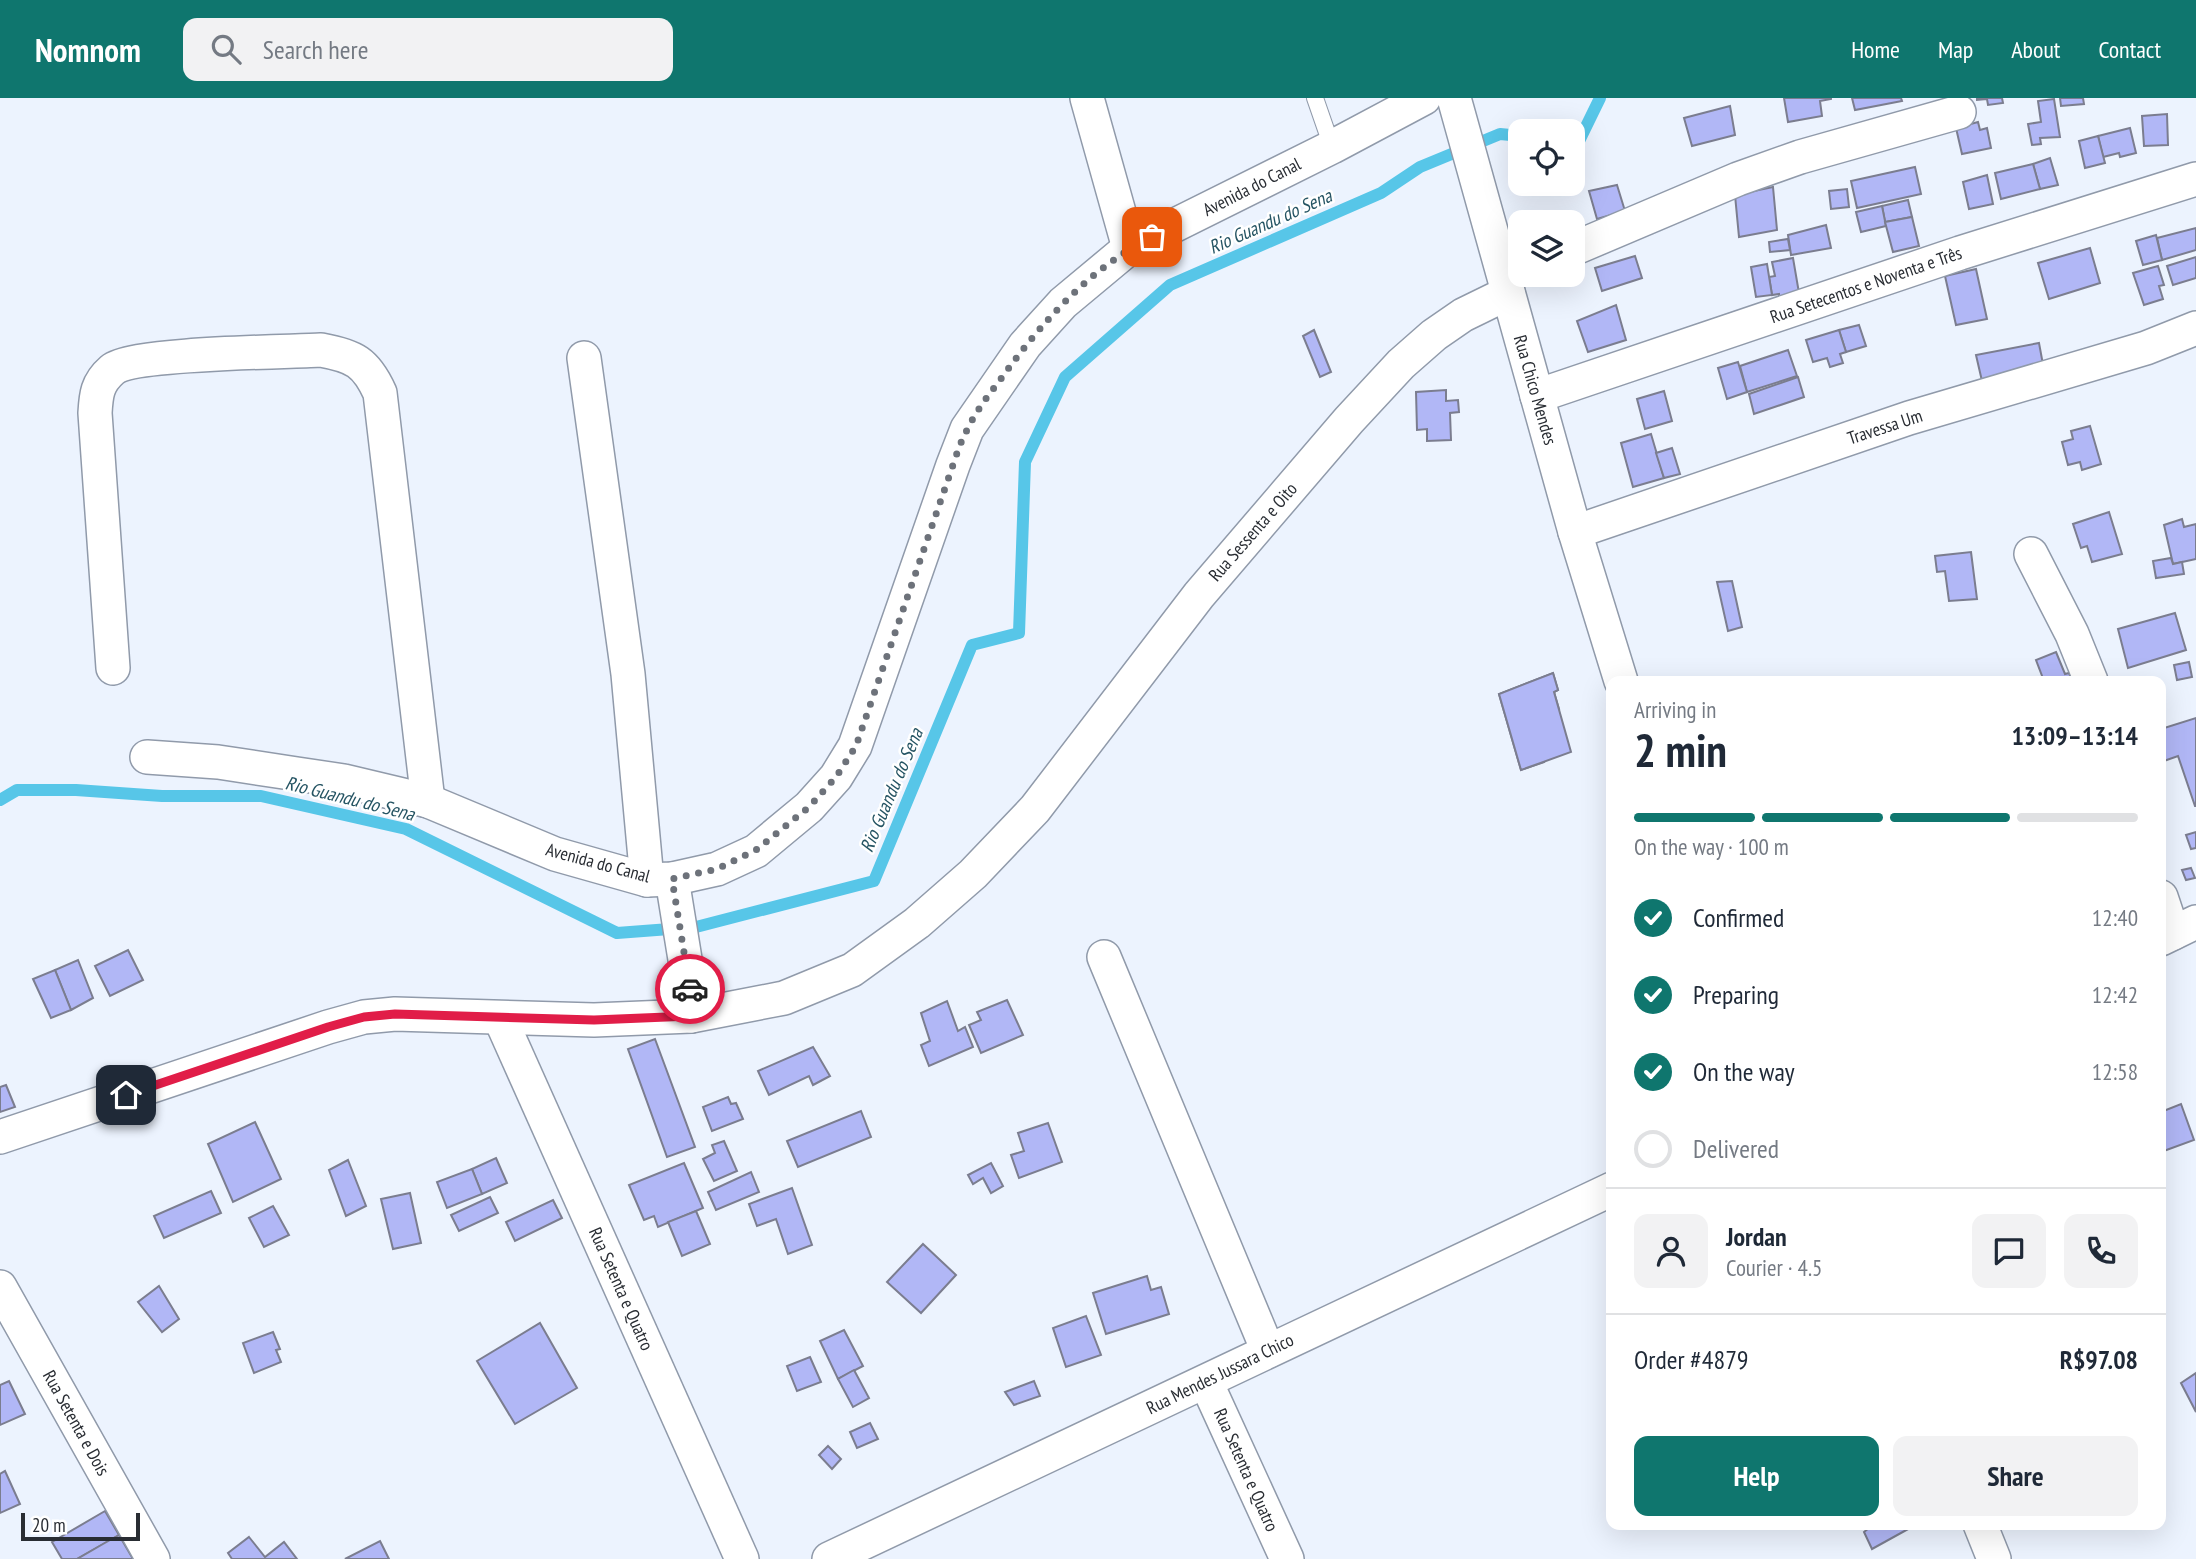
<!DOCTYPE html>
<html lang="en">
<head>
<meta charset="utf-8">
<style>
  :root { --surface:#fff; --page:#f2f2f3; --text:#1f2937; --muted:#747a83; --line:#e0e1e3; --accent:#0f766e }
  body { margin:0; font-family:"PT Sans Narrow",sans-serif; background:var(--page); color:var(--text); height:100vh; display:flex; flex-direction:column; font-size:26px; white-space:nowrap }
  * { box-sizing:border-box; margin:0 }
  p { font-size:23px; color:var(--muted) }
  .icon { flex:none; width:38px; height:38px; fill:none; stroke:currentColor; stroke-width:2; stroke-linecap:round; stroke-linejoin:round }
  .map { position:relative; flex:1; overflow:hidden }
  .side { position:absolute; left:1606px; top:578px; width:560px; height:854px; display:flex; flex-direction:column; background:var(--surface); border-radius:14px; box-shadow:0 7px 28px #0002 }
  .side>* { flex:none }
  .fabs { position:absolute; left:1508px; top:21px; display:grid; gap:14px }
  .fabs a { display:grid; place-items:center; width:77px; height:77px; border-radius:14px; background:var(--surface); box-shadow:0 7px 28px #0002; font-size:35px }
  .scale { position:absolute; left:21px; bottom:18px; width:119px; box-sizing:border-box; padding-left:7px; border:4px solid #292d33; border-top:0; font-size:19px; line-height:24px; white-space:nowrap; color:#292d33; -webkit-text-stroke:5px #fff; paint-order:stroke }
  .pin { position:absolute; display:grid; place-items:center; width:60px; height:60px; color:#fff; margin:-30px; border-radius:14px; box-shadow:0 4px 10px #0006 }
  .courier { position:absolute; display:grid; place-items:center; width:70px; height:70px; margin:-35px; border:5px solid #e11d48; border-radius:50%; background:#fff; color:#222; box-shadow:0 2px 9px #0007 }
  .headline em { font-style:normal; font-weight:700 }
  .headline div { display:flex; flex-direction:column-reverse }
  .headline { display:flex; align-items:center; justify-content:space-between; height:119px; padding:0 28px }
  h1 { font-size:46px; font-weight:700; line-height:52px }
  .bar { display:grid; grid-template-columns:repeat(4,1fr); gap:10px 7px; align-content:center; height:84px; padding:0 28px }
  .bar i { height:9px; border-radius:5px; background:var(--line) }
  .bar .current { background:var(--accent) }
  .bar p { grid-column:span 4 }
  .line { display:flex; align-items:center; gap:18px; padding:0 28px; border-top:2px solid var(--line) }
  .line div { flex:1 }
  .round { display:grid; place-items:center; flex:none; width:74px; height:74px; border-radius:14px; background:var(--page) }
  ol { padding:0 28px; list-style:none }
  li { display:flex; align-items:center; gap:21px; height:77px }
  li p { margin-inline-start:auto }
  li .icon { padding:7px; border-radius:50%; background:var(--accent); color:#fff; stroke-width:4 }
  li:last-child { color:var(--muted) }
  li i { width:38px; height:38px; border:4px solid var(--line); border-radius:50% }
  .cta { display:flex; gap:14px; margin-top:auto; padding:14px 28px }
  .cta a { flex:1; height:80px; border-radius:14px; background:var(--accent); color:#fff; font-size:28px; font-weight:700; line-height:80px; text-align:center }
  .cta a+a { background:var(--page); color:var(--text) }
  header { display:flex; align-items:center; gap:42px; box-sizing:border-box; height:98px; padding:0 35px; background:var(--accent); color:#fff }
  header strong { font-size:33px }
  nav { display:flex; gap:38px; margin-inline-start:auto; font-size:24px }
  .search { width:490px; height:63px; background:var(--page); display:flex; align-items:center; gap:18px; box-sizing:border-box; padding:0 24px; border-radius:14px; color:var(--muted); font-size:26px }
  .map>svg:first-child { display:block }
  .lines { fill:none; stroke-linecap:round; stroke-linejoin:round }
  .stream { stroke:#57c6e8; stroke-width:12 }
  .building { fill:#b1b7f6; stroke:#7b7d8f; stroke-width:2 }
  .lane-casing { stroke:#909aaa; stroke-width:18 }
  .street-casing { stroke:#909aaa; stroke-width:36 }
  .lane { stroke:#fff; stroke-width:16 }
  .street { stroke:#fff; stroke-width:33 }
  .done { stroke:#6d727a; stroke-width:7; stroke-dasharray:0 12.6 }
  .route { stroke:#e11d48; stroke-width:9 }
  .labels { text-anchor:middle; stroke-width:5; stroke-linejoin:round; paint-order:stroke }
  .street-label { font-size:18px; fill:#292d33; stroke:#fff }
  .water-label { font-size:19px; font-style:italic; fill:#255463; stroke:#fff }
</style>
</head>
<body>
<header>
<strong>Nomnom</strong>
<div class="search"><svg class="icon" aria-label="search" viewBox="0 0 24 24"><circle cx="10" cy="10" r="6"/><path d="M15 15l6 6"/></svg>Search here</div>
<nav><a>Home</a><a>Map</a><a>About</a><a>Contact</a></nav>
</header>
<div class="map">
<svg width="2196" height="1461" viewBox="0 0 2196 1461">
  <rect width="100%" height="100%" fill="#ecf3fe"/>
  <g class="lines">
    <g class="stream">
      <path d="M1573,43H1579L1600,0"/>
      <path d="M0,702L17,692H76L162,698H261L406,731L617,835L696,829L874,783L972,547L1019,535L1025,364L1065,279L1170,187L1381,95L1420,69L1500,36L1521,38"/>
    </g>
  </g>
  <g class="building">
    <path d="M1784,0H1831V1L1820,3L1822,18L1788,24Z"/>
    <path d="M1852,0H1901L1902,3L1855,12Z"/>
    <path d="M1977,0H2002L2003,5L1988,7L1987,1L1977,2Z"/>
    <path d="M2060,0H2083L2084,6L2061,8Z"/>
    <path d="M2054,1L2060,39L2040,40L2041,46L2032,47L2028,26L2041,24L2038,3Z"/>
    <path d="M1730,8L1735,37L1692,48L1684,20Z"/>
    <path d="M2167,16L2168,47L2144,48L2142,18Z"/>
    <path d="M1978,24L1980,32L1987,30L1991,50L1962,56L1956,30Z"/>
    <path d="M2130,30L2136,55L2120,59L2119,55L2103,59L2098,38Z"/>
    <path d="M2098,38L2105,65L2085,70L2079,43Z"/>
    <path d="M2050,60L2058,87L2040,91L2033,66Z"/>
    <path d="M2033,66L2040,91L2001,101L1995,75Z"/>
    <path d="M1915,69L1921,96L1857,110L1851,83Z"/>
    <path d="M1987,77L1993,106L1969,111L1963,84Z"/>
    <path d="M1617,87L1625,113L1597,121L1589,93Z"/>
    <path d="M1773,89L1777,132L1739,139L1735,97Z"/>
    <path d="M1847,91L1849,109L1831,111L1829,93Z"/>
    <path d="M1908,102L1912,119L1885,124L1882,108Z"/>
    <path d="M1882,108L1886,128L1861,134L1856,114Z"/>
    <path d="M1912,119L1919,148L1893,154L1885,124Z"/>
    <path d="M1826,127L1831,150L1791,157L1788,137Z"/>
    <path d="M2196,130V152L2162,162L2157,140Z"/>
    <path d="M2156,137L2162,162L2143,167L2136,143Z"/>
    <path d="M1788,141L1790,152L1770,154L1769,144Z"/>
    <path d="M2090,150L2100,185L2049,201L2038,165Z"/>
    <path d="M1635,158L1642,180L1602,193L1595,170Z"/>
    <path d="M2196,159V180L2173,187L2167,168Z"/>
    <path d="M1793,160L1799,195L1779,199V196L1772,197L1769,179L1775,178L1772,164Z"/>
    <path d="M1767,166L1772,197L1756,199L1751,169Z"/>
    <path d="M2158,168L2164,187L2159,188L2163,201L2144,207L2133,175Z"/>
    <path d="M1976,171L1987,221L1956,227L1945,178Z"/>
    <path d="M1616,207L1626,242L1588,254L1577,223Z"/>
    <path d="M1859,227L1866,248L1846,254L1839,232Z"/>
    <path d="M1314,232L1331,274L1320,279L1303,238Z"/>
    <path d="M1839,232L1846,254L1840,256L1843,265L1830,269L1827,260L1813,264L1806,242Z"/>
    <path d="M2039,245L2044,272L1982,283L1976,257Z"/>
    <path d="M1788,252L1797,278L1747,294L1740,268Z"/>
    <path d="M1738,264L1747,294L1727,301L1718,270Z"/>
    <path d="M1798,279L1804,299L1754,316L1749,296Z"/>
    <path d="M1446,292V303L1458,302L1459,314L1450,315L1451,342L1427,343V331L1417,332L1416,294Z"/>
    <path d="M1664,293L1672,323L1645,331L1637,301Z"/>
    <path d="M2090,328L2101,366L2082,372L2080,364L2068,367L2062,344L2073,341L2071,333Z"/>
    <path d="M1651,336L1664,380L1633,389L1621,345Z"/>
    <path d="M1672,350L1680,376L1664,380L1656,355Z"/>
    <path d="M2109,414L2122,456L2092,464L2087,448L2081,450L2073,426Z"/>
    <path d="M2182,421L2184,429L2196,426V461L2173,466L2164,427Z"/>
    <path d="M1971,454L1977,501L1949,503L1945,473L1937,474L1935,458Z"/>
    <path d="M2171,460L2173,466L2182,464L2184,476L2156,480L2153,463Z"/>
    <path d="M1732,483L1742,529L1728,533L1717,484Z"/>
    <path d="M2175,515L2186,552L2128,570L2118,531Z"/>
    <path d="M2056,554L2065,576L2069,575L2072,583H2044L2036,562Z"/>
    <path d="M2189,564L2192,579L2177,582L2174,567Z"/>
    <path d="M1553,575L1558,592L1554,594L1559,611L1531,619L1544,664L1521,672L1499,596Z"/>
    <path d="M1553,575L1558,592L1554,594L1571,654L1521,672L1499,596Z"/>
    <path d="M2196,620V708H2195L2178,658L2161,664V631Z"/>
    <path d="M2196,734V750L2191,751L2186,737Z"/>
    <path d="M2191,770L2195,780L2186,782L2182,772Z"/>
    <path d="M128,852L143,882L110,898L95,868Z"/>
    <path d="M78,862L93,900L71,912L55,872Z"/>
    <path d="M55,872L71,912L51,920L33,881Z"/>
    <path d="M1007,902L1023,937L981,955L969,927L981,922L977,914Z"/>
    <path d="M947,903L958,933L965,929L973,949L929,968L921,947L930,943L921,915Z"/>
    <path d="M655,941L695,1049L667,1059L628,951Z"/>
    <path d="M813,949L830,978L813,987L809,978L769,997L758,973Z"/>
    <path d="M6,987L15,1009L0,1014V989Z"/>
    <path d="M728,999L731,1006L736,1005L743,1021L712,1033L703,1009Z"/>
    <path d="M2181,1006L2194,1042L2161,1054V1014Z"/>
    <path d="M861,1013L871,1039L798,1069L787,1043Z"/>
    <path d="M255,1024L281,1081L233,1104L208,1046Z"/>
    <path d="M1048,1025L1062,1064L1019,1080L1011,1057L1024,1053L1018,1035Z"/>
    <path d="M724,1043L737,1073L714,1083L703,1061L715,1055L712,1047Z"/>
    <path d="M496,1060L507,1085L482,1096L472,1071Z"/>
    <path d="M348,1062L366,1108L346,1118L329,1072Z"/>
    <path d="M684,1065L703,1110L658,1129L654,1118L644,1122L629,1087Z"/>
    <path d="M991,1065L1003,1088L991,1095L983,1080L973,1086L968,1077Z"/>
    <path d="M472,1071L482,1096L447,1110L437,1084Z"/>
    <path d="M751,1074L759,1094L716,1112L708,1094Z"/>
    <path d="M792,1090L812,1147L788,1156L776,1121L757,1128L749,1106Z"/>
    <path d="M211,1093L221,1115L164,1140L154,1118Z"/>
    <path d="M410,1095L421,1145L393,1151L381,1101Z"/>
    <path d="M490,1099L498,1115L459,1133L451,1117Z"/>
    <path d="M553,1102L562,1120L515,1143L506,1124Z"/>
    <path d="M273,1108L289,1137L264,1149L249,1120Z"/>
    <path d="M696,1113L710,1146L682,1158L668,1124Z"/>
    <path d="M923,1146L956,1177L921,1215L887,1184Z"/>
    <path d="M1147,1178L1151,1192L1161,1189L1169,1216L1106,1236L1093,1195Z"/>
    <path d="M159,1188L179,1221L162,1234L138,1204Z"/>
    <path d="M1086,1218L1101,1257L1066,1269L1053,1230Z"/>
    <path d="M540,1225L577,1290L515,1326L477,1263Z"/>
    <path d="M844,1232L863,1268L838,1281L820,1243Z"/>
    <path d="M273,1234L280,1251L276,1252L281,1264L254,1275L243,1245Z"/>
    <path d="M810,1259L821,1284L797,1293L787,1268Z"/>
    <path d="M854,1272L869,1300L853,1309L838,1281Z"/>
    <path d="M2196,1275V1314L2181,1285Z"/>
    <path d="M9,1283L25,1316L0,1327V1287Z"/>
    <path d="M1034,1283L1040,1298L1014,1307L1005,1294Z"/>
    <path d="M870,1325L878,1341L857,1350L850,1334Z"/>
    <path d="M828,1348L841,1361L832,1371L819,1357Z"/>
    <path d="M5,1373L20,1406L0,1415V1376Z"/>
    <path d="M105,1413L119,1437L77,1461H62L52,1444Z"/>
    <path d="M1867,1426H1908L1910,1430L1872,1451L1864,1434L1869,1430Z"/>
    <path d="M119,1437L133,1461H77L103,1446Z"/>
    <path d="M249,1439L265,1459L284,1444L297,1461H232L228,1455Z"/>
    <path d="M380,1443L389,1461H345Z"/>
  </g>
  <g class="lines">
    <g class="lane-casing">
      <path id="lane" d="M1315,0L1332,49"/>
    </g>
    <g class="street-casing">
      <g id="street">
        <path d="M1087,0L1129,150"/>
        <path d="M1454,0L1575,434L1621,583"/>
        <path d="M1573,151L1738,81L1800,59L1959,14"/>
        <path d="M584,260L628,576L647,782"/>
        <path d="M1537,298L1960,155L2196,81"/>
        <path d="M1575,434L1909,320L2146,250L2196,230"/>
        <path d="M2031,456L2072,536L2091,583"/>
        <path d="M113,570L95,315C96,297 97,285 112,272C132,255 286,254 321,252C354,258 366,264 380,295L428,703"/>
        <path d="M147,659L218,664L297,676L344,683L428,703L555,756L647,782L672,781L717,771L756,753L809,709L836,679L855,648L953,367L967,331L1025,247L1063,205L1129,150L1332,49L1424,0"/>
        <path d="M672,781L690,892L691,918"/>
        <path d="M2161,799L2173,835"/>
        <path d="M2161,841L2196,824"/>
        <path d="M1104,859L1268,1253"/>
        <path d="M500,920L742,1461"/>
        <path d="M0,1039L328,929L364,919L395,916L594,922L691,918L784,900L852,872L917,825L973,776L1035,711L1199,497L1349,322L1401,266L1434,237L1463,217L1508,195"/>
        <path d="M0,1189L153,1461"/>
        <path d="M1206,1284L1287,1461"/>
        <path d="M1980,1426L1994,1461"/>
        <path d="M829,1461L1612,1091"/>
      </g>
    </g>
    <use href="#lane" class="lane"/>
    <use href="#street" class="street"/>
  </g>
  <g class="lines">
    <path class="done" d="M690,891L672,781L717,771L756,752L809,709L836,679L856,648L953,367C957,355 961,343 967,332C976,313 990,295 1003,278C1042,224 1091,169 1152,139"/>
    <path class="route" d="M126,997L328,929L364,919L395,916L594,922L691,918L690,891"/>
  </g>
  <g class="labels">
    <g class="street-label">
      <text transform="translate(1252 89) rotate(-27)" y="6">Avenida do Canal</text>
      <text transform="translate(1866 187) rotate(-19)" y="6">Rua Setecentos e Noventa e Três</text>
      <text transform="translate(1535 292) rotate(74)" y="6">Rua Chico Mendes</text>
      <text transform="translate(1885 329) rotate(-18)" y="6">Travessa Um</text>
      <text transform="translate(1253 434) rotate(-49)" y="6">Rua Sessenta e Oito</text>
      <text transform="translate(598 765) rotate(15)" y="6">Avenida do Canal</text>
      <text transform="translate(621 1191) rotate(66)" y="6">Rua Setenta e Quatro</text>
      <text transform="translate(1220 1276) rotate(-26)" y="6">Rua Mendes Jussara Chico</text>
      <text transform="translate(76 1325) rotate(61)" y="6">Rua Setenta e Dois</text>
      <text transform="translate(1246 1372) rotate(66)" y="6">Rua Setenta e Quatro</text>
    </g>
    <g class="water-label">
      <text transform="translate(1270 123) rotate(-24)" y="7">Rio Guandu do Sena</text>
      <text transform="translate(891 692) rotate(-67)" y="7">Rio Guandu do Sena</text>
      <text transform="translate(350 700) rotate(14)" y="7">Rio Guandu do Sena</text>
    </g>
  </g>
</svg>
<div class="fabs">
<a><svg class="icon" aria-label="locate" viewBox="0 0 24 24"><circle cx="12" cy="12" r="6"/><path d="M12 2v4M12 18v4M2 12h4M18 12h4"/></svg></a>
<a><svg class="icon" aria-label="layers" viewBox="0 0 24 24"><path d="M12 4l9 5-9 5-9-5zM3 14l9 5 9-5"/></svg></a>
</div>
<div class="scale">20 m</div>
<div class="pin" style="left:1152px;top:139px;background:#ea580c"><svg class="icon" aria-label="bag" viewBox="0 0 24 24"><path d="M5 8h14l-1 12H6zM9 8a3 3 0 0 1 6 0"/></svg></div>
<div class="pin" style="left:126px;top:997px;background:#1f2937"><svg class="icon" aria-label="home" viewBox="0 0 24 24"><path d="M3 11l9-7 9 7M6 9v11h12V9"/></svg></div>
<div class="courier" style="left:690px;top:891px"><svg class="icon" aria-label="car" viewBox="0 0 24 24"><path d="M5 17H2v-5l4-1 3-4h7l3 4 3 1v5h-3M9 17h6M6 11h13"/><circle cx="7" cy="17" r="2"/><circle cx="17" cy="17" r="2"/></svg></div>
<section class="side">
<div class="headline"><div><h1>2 min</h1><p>Arriving in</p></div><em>13:09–13:14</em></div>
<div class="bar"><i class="current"></i><i class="current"></i><i class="current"></i><i></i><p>On the way · 100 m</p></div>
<ol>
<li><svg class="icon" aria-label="check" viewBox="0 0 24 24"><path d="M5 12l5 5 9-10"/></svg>Confirmed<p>12:40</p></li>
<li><svg class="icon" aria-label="check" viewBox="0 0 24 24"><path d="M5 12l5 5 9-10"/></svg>Preparing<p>12:42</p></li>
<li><svg class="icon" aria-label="check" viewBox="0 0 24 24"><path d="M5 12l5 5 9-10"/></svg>On the way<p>12:58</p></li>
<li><i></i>Delivered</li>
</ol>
<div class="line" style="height:126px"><a class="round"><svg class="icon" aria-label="person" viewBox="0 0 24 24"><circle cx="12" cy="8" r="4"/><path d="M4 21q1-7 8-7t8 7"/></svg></a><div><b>Jordan</b><p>Courier · 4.5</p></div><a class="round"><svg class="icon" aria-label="chat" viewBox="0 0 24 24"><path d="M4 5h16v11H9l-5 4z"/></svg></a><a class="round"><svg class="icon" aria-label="phone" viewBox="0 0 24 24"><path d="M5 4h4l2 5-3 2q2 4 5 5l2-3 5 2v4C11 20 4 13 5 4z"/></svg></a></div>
<div class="line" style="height:91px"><div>Order #4879</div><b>R$97.08</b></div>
<div class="cta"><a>Help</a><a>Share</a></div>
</section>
</div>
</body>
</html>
